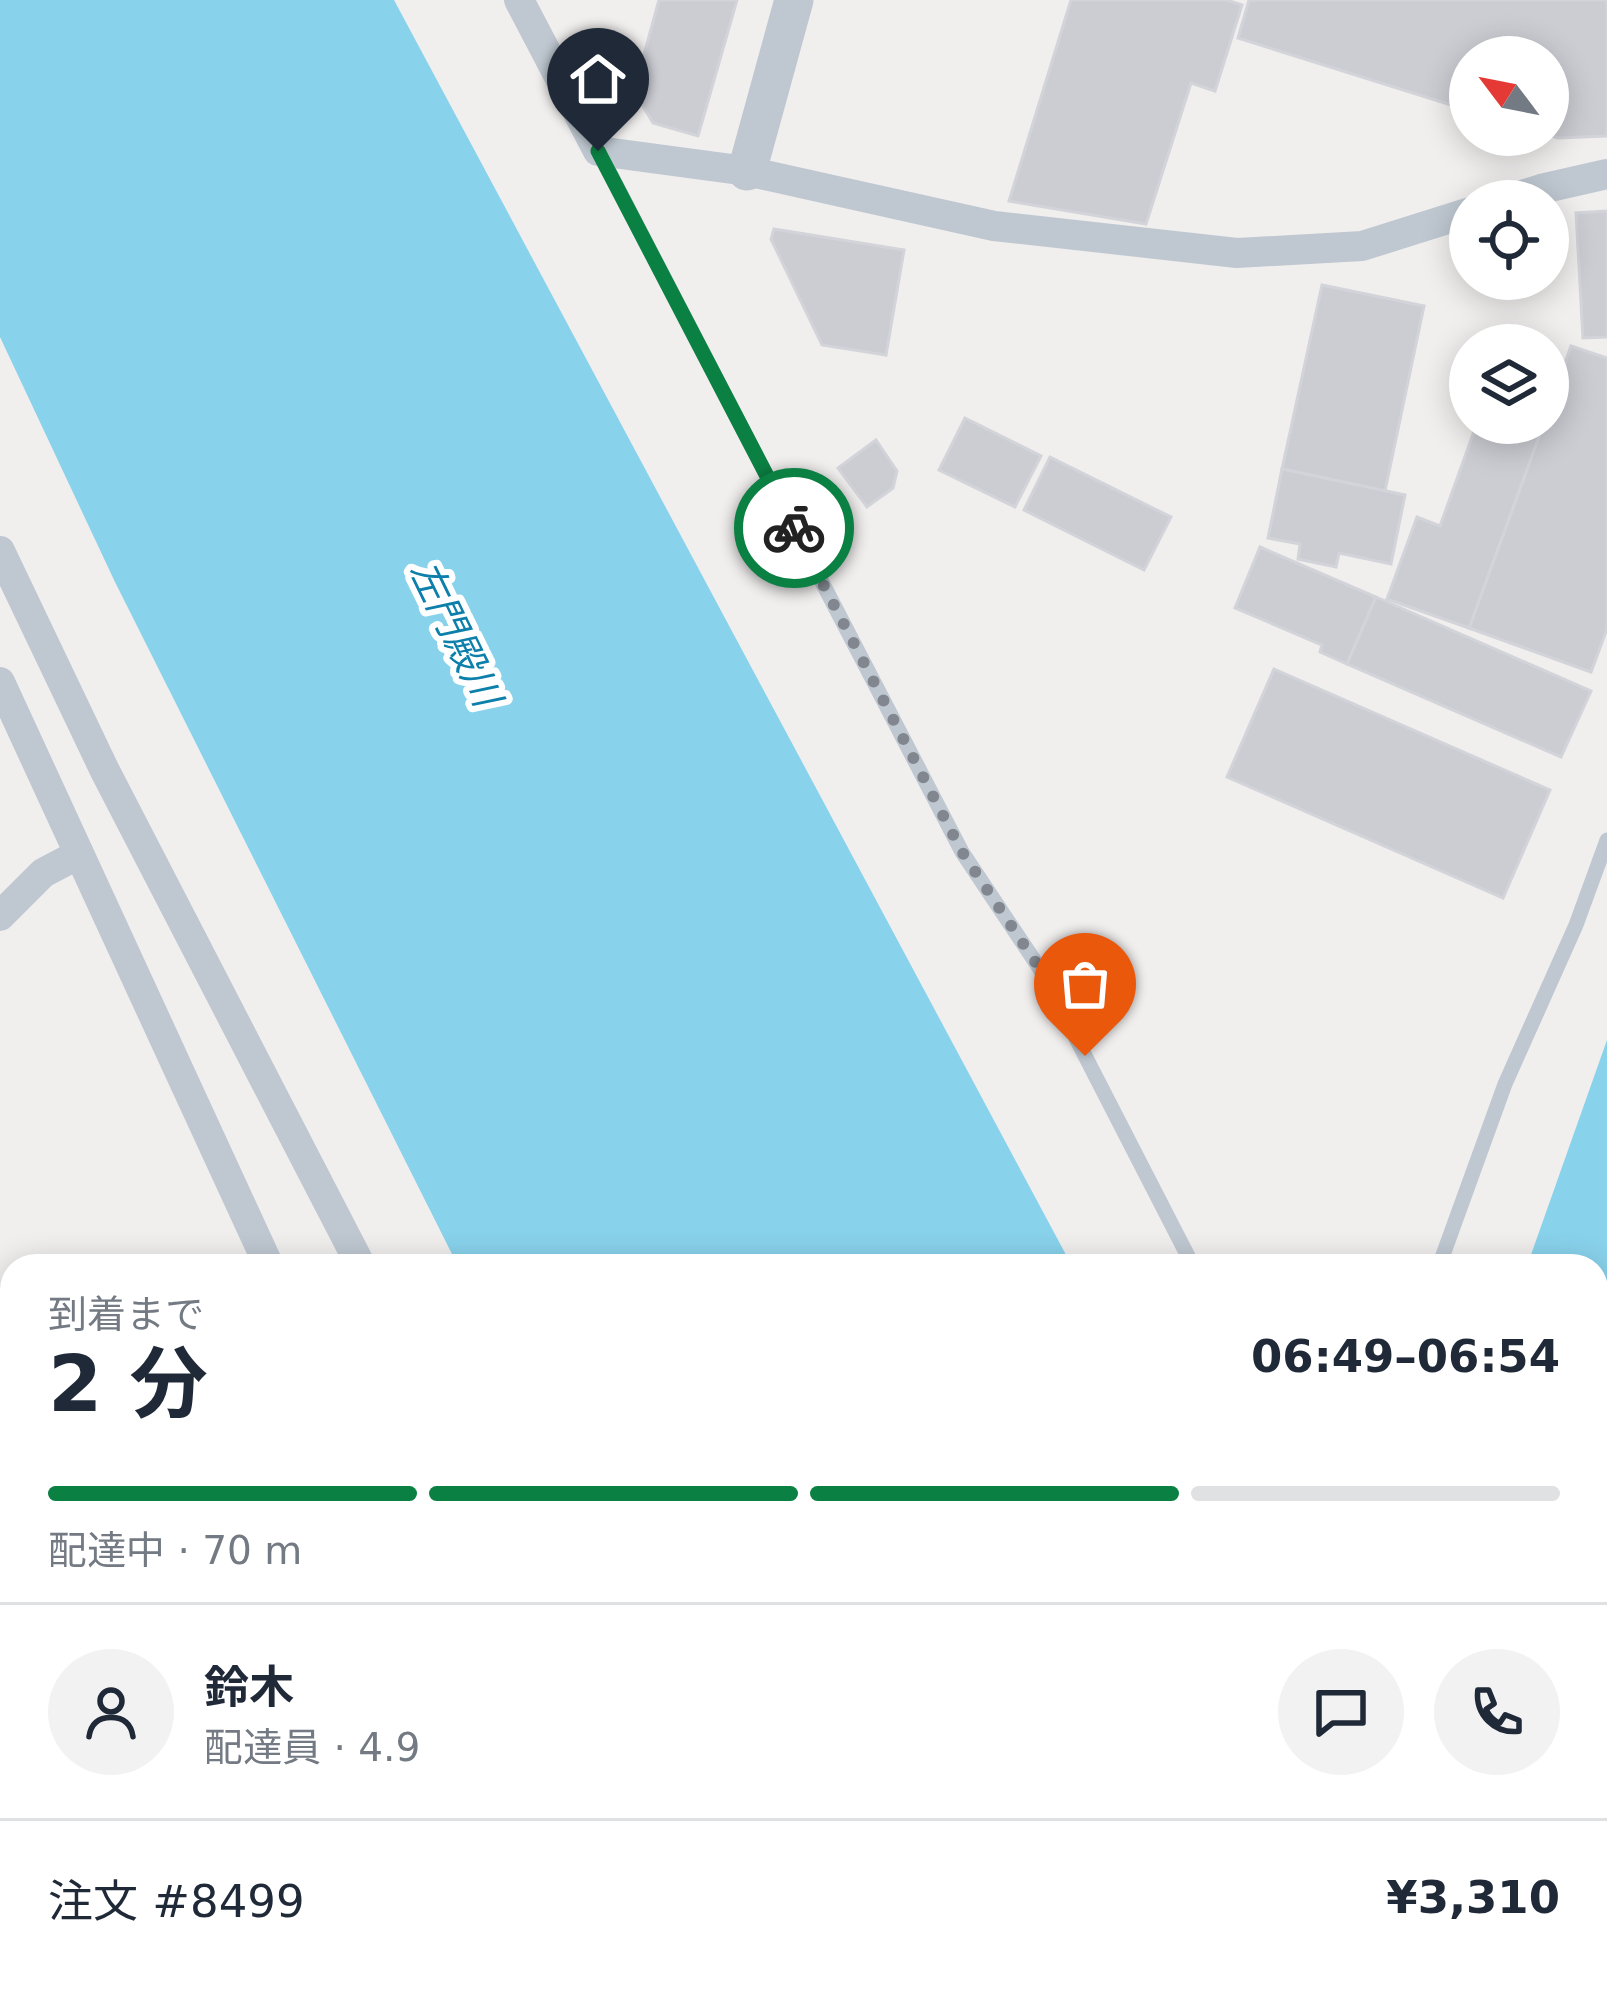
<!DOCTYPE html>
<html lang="ja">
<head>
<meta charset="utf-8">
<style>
  :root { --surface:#fff; --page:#f2f2f3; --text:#1f2937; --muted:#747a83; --line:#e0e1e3; --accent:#0b8043 }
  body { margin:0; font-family:"DejaVu Sans","Noto Sans JP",sans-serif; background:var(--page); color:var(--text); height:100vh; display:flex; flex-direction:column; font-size:45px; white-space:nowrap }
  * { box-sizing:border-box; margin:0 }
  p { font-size:39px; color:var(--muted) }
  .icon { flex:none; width:66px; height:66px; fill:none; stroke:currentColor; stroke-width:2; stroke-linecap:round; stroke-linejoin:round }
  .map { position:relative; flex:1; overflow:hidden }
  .details { position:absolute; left:0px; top:1254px; width:1608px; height:747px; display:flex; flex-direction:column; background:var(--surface); border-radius:36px 36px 0 0; box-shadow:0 6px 30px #0003 }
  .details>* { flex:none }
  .needle { width:78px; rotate:302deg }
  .buttons { position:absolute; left:1449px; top:36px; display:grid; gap:24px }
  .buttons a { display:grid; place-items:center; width:120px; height:120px; border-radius:50%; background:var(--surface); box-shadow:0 6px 30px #0003; font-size:60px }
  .pin { position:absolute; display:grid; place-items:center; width:102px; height:102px; color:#fff; margin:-123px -51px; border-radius:50% 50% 50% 0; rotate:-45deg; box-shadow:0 0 12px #0007 }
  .pin .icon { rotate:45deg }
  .courier { position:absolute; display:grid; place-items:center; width:120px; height:120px; margin:-60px; border:9px solid #0b8043; border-radius:50%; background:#fff; color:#222; box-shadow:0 3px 15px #0007 }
  .overview em { font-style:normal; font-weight:700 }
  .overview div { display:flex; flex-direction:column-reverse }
  .overview { display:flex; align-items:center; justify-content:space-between; height:204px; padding:0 48px }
  h1 { font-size:78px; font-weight:700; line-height:90px }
  .bar { display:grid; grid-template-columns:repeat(4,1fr); gap:18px 12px; align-content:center; height:144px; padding:0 48px }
  .bar i { height:15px; border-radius:9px; background:var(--line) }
  .bar .current { background:var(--accent) }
  .bar p { grid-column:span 4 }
  .line { display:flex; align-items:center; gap:30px; padding:0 48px; border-top:3px solid var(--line) }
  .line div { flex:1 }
  .round { display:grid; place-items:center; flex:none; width:126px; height:126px; border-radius:63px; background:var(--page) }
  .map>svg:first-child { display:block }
  .water { fill:#89d2ec }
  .building { fill:#cbcdd3; stroke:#d2d4da; stroke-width:3 }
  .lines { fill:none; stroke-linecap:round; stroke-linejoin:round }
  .service { stroke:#bfc8d1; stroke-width:15 }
  .minor { stroke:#bfc8d1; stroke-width:30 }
  .tertiary { stroke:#bfc8d1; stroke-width:39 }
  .done { stroke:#82878f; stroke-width:12; stroke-dasharray:0 21.6 }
  .route { stroke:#0b8043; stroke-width:15 }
  .labels { text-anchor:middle; stroke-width:12; stroke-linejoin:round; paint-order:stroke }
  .water-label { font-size:39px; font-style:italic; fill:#0c7faa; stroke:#fff }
</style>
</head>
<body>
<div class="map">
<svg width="1607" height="1999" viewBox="0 0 1607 1999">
  <rect width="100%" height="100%" fill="#f1eeee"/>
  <g class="water">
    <path d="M0,0H394L1072,1266H458L115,582L0,337Z"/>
    <path d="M1607,1040V1999H820L816,1989H1596V1266H1527Z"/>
  </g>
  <g class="building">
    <path d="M659,0H737L698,136L653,123L634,91Z"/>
    <path d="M1071,0H1227L1242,5L1215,91L1191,83L1146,224L1009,201Z"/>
    <path d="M1249,0H1607V136L1558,138L1548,135V57H1470V111L1238,38Z"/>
    <path d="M1607,211V337L1583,338L1576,213Z"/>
    <path d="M774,229L904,250L886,355L822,345L771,239Z"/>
    <path d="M1322,285L1424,306L1385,491L1282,469Z"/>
    <path d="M1571,346L1607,358V629L1591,672L1469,628L1544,423H1548V411Z"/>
    <path d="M1548,356L1566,362L1548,411Z"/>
    <path d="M965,418L1041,456L1015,507L939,470Z"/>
    <path d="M1477,423H1544L1469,628L1387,599L1417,517L1440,526Z"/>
    <path d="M876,440L897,471L893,488L867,507L838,468Z"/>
    <path d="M1050,457L1171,517L1144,570L1024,510Z"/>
    <path d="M1282,469L1405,495L1391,564L1339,553L1336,567L1298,559L1300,544L1268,538Z"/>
    <path d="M1260,547L1376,597L1347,664L1320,652L1322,645L1235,608Z"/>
    <path d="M1376,597L1591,691L1561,757L1347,664Z"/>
    <path d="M1274,669L1550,790L1503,898L1227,777Z"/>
    <path d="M12,1793V1850L0,1847Z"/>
    <path d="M0,1914L12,1917V1932L0,1972Z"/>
  </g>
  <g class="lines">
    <g class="service">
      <path d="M599,152L962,852L1042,972L1193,1266"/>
      <path d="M1439,1266L1505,1084L1576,925L1607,840"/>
    </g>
    <g class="minor">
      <path d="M519,0L598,151L747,171L994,226L1237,253L1362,246L1470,212"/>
      <path d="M1503,201L1541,189L1607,174"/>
      <path d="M0,551L105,771L361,1266"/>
      <path d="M0,682L269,1266"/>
      <path d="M0,916L43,873L79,854"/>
      <path d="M0,1701L12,1704"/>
      <path d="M728,1989L732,1999"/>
      <path d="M269,1999L272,1989"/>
    </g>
    <path class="tertiary" d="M747,171L794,0"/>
  </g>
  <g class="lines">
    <path class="done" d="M794,528L962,852L1042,972L1085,1056"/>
    <path class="route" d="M598,151L794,528"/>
  </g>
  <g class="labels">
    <g class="water-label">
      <text transform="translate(456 633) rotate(64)" y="14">左門殿川</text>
    </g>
  </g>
</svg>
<div class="buttons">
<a><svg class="needle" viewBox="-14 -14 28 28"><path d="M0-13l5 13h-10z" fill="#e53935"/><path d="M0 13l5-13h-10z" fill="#747a83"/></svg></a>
<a><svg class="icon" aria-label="locate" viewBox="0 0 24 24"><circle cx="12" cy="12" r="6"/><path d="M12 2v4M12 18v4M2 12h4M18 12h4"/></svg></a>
<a><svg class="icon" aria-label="layers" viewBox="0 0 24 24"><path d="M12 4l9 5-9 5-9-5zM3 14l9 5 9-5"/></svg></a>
</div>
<div class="pin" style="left:1085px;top:1056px;background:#ea580c"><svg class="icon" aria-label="bag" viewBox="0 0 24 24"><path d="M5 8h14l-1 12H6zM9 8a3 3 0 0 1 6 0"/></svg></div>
<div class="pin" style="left:598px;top:151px;background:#1f2937"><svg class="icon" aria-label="home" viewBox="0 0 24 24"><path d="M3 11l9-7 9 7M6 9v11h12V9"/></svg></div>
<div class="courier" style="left:794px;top:528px"><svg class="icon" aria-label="bike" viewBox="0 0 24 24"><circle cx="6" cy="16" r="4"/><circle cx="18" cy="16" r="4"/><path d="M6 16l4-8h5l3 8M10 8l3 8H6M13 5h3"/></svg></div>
<section class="details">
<div class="overview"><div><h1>2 分</h1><p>到着まで</p></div><em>06:49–06:54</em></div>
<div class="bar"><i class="current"></i><i class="current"></i><i class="current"></i><i></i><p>配達中 · 70 m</p></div>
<div class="line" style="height:216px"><a class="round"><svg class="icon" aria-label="person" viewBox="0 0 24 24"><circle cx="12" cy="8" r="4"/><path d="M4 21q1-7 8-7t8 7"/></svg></a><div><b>鈴木</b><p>配達員 · 4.9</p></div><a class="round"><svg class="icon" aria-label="chat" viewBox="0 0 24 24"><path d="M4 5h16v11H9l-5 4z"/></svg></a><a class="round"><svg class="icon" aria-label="phone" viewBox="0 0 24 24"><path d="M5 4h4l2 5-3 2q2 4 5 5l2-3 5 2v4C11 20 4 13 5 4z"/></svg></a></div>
<div class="line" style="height:156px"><div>注文 #8499</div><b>¥3,310</b></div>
</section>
</div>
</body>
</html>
